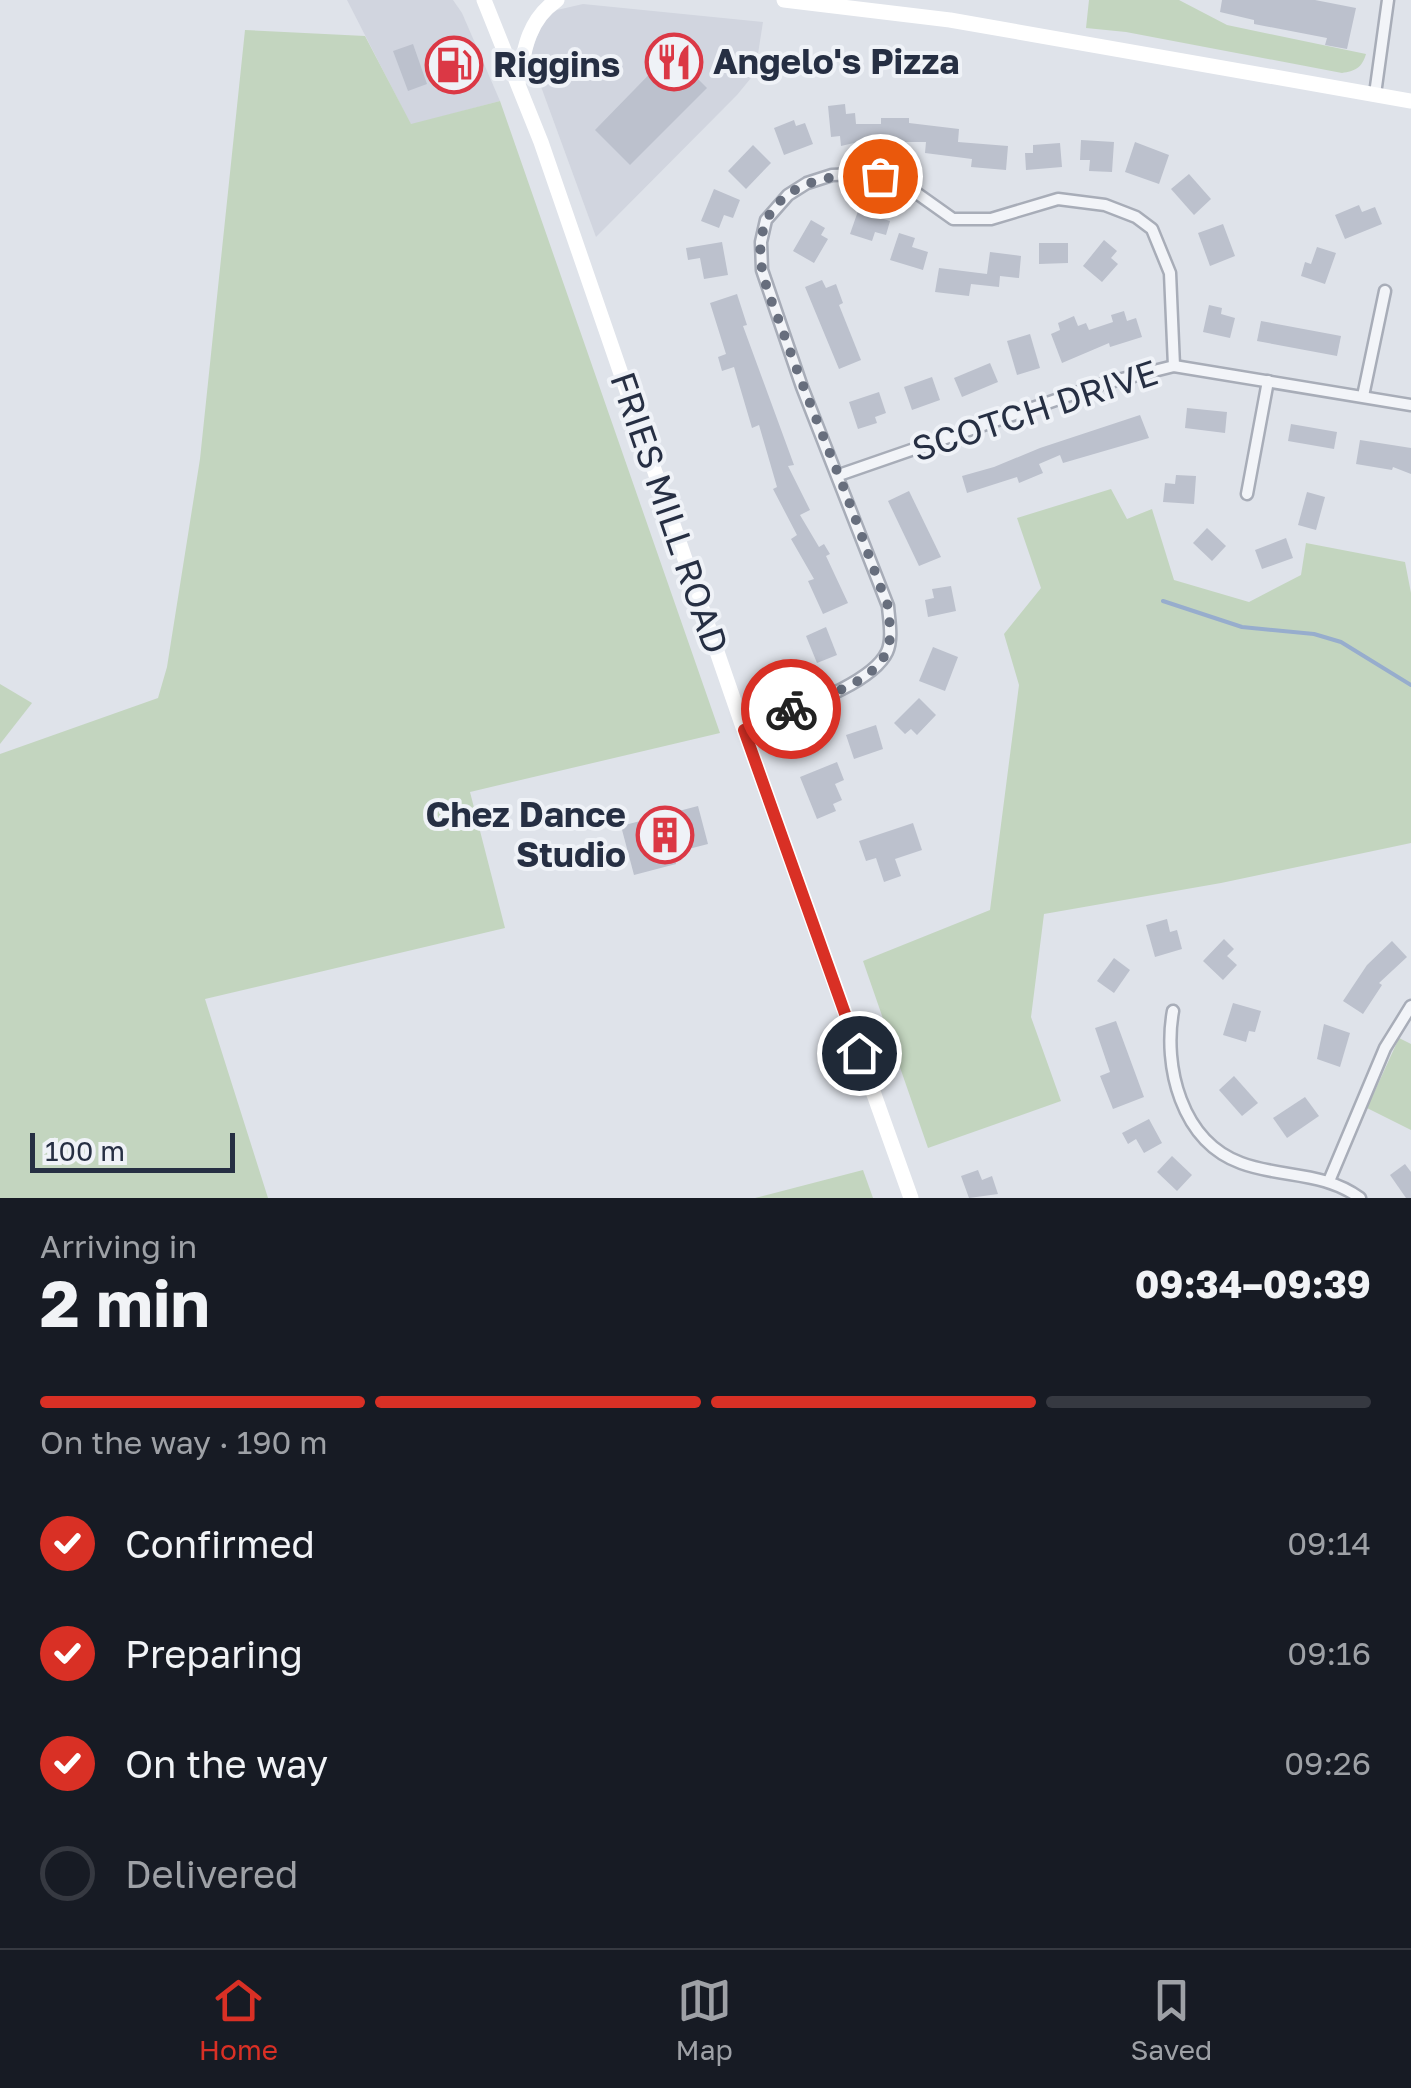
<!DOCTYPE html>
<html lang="en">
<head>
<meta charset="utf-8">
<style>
  :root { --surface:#171b24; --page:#242831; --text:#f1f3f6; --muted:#9ea1a6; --line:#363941; --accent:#d93025 }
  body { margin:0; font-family:"Golos Text",sans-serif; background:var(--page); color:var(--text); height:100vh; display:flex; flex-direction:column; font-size:38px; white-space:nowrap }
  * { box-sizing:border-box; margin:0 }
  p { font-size:32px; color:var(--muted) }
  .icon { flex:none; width:55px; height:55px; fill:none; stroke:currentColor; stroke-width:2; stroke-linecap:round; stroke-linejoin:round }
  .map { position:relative; height:1198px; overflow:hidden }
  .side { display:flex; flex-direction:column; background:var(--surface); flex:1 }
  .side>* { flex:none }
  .scale { position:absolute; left:30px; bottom:25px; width:205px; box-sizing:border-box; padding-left:10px; border:5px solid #262f43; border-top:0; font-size:28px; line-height:35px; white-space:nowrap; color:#262f43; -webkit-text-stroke:8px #eff2f7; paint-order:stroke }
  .pin { position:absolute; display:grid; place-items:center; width:85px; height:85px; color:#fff; margin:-42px; border:5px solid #fff; border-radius:50%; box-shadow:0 2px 10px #0007 }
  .courier { position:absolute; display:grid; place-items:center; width:100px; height:100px; margin:-50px; border:8px solid #d93025; border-radius:50%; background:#fff; color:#222; box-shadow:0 2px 12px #0007 }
  .overview em { font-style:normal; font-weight:700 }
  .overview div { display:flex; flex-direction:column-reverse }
  .overview { display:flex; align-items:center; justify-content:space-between; height:170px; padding:0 40px }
  h1 { font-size:65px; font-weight:700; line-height:75px }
  .bar { display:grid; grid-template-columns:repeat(4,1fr); gap:15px 10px; align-content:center; height:120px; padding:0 40px }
  .bar i { height:12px; border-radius:8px; background:var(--line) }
  .bar .current { background:var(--accent) }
  .bar p { grid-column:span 4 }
  ol { padding:0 40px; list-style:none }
  li { display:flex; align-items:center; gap:30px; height:110px }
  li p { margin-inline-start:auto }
  li .icon { padding:10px; border-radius:50%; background:var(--accent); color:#fff; stroke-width:4 }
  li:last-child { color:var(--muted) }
  li i { width:55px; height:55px; border:5px solid var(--line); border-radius:50% }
  .tabs { display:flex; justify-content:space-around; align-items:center; height:140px; border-top:2px solid var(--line); background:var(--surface); font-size:28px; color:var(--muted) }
  .tabs a { display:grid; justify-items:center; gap:5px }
  .tabs .current { color:var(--accent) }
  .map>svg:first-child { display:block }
  .built { fill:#d1d5df }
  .green { fill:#c3d5bf }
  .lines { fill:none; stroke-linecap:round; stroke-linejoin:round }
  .stream { stroke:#97adcd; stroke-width:4 }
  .building { fill:#bcc1cd }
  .street-casing { stroke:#a8adb8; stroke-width:15 }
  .street { stroke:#f2f4f8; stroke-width:10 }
  .secondary { stroke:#fff; stroke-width:15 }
  .done { stroke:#676e7d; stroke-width:10; stroke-dasharray:0 18 }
  .route { stroke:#d93025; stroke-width:12 }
  .labels { text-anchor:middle; stroke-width:8; stroke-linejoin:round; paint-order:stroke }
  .poi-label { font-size:35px; font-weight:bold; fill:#262f43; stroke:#eff2f7; text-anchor:start }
  .street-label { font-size:35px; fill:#262f43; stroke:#eff2f7 }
</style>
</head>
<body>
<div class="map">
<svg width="1411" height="1198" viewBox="0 0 1411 1198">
  <rect width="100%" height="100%" fill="#dfe3ea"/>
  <g class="built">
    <path d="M347,0H453L462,13L500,101L411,125Z"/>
    <path d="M583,4L763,22L755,73L737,95L596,237L532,62V50L543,21L557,10Z"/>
  </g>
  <g class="green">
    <path d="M1089,0H1179L1227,25L1366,54C1362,68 1355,71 1342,73L1126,32L1086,28Z"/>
    <path d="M245,30L365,36L411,124L500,101L720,733L470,792L505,928L205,999L268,1198H0V754L158,698L167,667L200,459Z"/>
    <path d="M1111,489L1127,519L1152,509L1174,580L1249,602L1301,575L1306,543L1405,562L1411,593V843L1221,883L1044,914L1031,1017L1061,1101L928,1148L863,961L990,910L1019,685L1004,634L1041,588L1017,518Z"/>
    <path d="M0,684L32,703L0,744Z"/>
    <path d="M1399,1038L1411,1044V1130L1367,1108Z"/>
    <path d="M863,1170L873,1198H755Z"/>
  </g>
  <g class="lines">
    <path class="stream" d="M1163,601L1242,627L1314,634L1341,642L1411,685"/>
  </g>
  <g class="building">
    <path d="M1222,0H1315L1356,8L1347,49L1325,45L1327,38L1254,24V20L1220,12Z"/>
    <path d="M413,44L427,84L408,91L393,51Z"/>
    <path d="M671,52L707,88L630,165L595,130Z"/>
    <path d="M845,104L846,114L855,113L856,124H881V118H909V123L959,129L958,142L1008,146L1006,170L971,167L972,159L925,153L926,142H858L841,146L840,136L831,137L828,106Z"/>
    <path d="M794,120L796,126L805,123L813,144L784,155L774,128Z"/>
    <path d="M1081,140L1114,142L1112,172L1089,171L1090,160H1080Z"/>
    <path d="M1135,142L1169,155L1159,184L1125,172Z"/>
    <path d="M1060,143L1062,167L1026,170L1025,153H1033V145Z"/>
    <path d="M753,145L771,163L746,189L728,171Z"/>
    <path d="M1189,174L1211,199L1194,215L1171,189Z"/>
    <path d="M714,189L740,200L733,218L724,215L719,228L701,221Z"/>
    <path d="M1359,205L1362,212L1375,207L1382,224L1345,239L1335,215Z"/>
    <path d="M858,211L890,221L886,235L875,232L872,241L850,234Z"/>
    <path d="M811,220L825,228L821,235L828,239L814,263L793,251Z"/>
    <path d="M1223,224L1235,256L1210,266L1198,233Z"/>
    <path d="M899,233L915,238L912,247L928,252L923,270L890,260Z"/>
    <path d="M1104,240L1117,251L1111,258L1118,264L1102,282L1083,266Z"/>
    <path d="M722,242L728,275L704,279L700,258L688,260L686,248Z"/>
    <path d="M1039,243H1068V263L1039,264Z"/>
    <path d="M1317,247L1336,253L1325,284L1301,276L1305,262L1311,264Z"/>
    <path d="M990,252L1021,256L1019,278L1000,276L999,287L971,284L969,296L935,292L939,268L987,274Z"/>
    <path d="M822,280L826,288L836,284L843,303L839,305L861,360L839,369L805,287Z"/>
    <path d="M737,294L747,325L743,326L794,465L788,466L810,510L800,515L819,547L824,544L830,554L826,556L848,603L823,614L808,581L814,579L791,539L797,535L773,489L777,487L759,425L752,428L734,367L722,371L718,357L726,354L710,303Z"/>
    <path d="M1209,305L1222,308L1221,314L1235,318L1230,338L1203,332Z"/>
    <path d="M1124,311L1127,321L1136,318L1142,337L1110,347L1109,343L1062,363L1051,334L1060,330L1058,323L1074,316L1078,326L1086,323L1089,330L1113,322L1111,315Z"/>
    <path d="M1261,321L1341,336L1337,356L1257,341Z"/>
    <path d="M1030,334L1040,368L1017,375L1007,341Z"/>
    <path d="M990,363L998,382L962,397L954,378Z"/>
    <path d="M932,377L940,400L912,410L904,387Z"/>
    <path d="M879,392L886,413L875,417L877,423L858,429L849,402Z"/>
    <path d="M1187,408L1227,412L1225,433L1185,428Z"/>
    <path d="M1140,415L1149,438L1063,463L1060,455L1039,464L1043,473L1019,483L1017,477L967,493L962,476L994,467L1040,448Z"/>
    <path d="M1291,424L1337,432L1334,449L1288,441Z"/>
    <path d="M1360,440L1411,448V474L1393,467L1392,470L1356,464Z"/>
    <path d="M1176,475L1196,476L1194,504L1163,502L1165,483L1175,484Z"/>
    <path d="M909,491L941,557L919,566L888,501Z"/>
    <path d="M1307,492L1325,497L1316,530L1298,525Z"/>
    <path d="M1207,528L1226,546L1212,561L1193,543Z"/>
    <path d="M1286,538L1293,558L1262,569L1255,550Z"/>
    <path d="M951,586L956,611L928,617L925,600L934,598L932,589Z"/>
    <path d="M826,627L837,655L817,663L806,636Z"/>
    <path d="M933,647L958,657L945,691L919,681Z"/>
    <path d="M919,698L936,715L917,735L911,729L905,734L894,723Z"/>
    <path d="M876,725L883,749L854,759L846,735Z"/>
    <path d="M837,762L844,780L835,784L842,800L833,804L836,811L817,819L800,777Z"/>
    <path d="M698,806L708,844L673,853L676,864L634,875L621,826Z"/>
    <path d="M913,823L922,850L895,859L901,876L884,882L876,858L866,861L859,841Z"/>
    <path d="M1167,919L1170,932L1177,930L1182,949L1155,957L1146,925Z"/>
    <path d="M1224,939L1234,949L1227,956L1237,965L1223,980L1203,961Z"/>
    <path d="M1392,941L1407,957L1379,983L1382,985L1363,1014L1343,1001L1367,965Z"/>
    <path d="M1114,958L1130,970L1114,993L1097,981Z"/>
    <path d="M1233,1003L1261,1011L1255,1032L1249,1031L1246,1042L1223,1035Z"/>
    <path d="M1116,1021L1144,1097L1113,1109L1100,1076L1110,1072L1095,1028Z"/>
    <path d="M1324,1024L1350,1033L1340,1067L1317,1059Z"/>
    <path d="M1234,1076L1258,1103L1242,1116L1219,1090Z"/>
    <path d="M1305,1097L1319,1116L1287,1138L1273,1118Z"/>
    <path d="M1149,1119L1162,1143L1144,1153L1136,1139L1128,1144L1122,1133Z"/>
    <path d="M1172,1156L1192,1175L1177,1191L1157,1172Z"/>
    <path d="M1405,1164L1411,1172V1198H1406L1390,1175Z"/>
    <path d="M978,1170L982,1180L992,1176L998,1194L969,1198L961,1176Z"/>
  </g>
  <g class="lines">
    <g class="street-casing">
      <g id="street">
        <path d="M1375,94L1388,0"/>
        <path d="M1363,396L1385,291"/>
        <path d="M839,475L1102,384L1174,366L1411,405"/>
        <path d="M1247,494L1268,381"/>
        <path d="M744,730C779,714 870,688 887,652C893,639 889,620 888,606L802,387L762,270L761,242L766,220L788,195L807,183L832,175L858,174L901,182L953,219H991L1058,199L1105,205L1136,217L1152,229L1170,273L1174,366"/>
        <path d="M1173,1011C1163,1066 1181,1141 1241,1163C1281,1178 1323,1171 1360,1198"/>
        <path d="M1329,1181L1385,1048L1411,1006"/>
      </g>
    </g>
    <use href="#street" class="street"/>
    <g class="secondary">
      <path d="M484,0L541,142L744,730L911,1198"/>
      <path d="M784,0L950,20L1411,101"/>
      <path d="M519,80C524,48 529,19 557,0"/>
    </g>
  </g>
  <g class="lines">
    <path class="done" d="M791,709C822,696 870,685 886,653C893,640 889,620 888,606C870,561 855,515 837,471C818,423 799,377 782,329C772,301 757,271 761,241C768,183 833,171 880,176"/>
    <path class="route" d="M791,709L744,730L859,1053"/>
  </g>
  <defs>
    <g id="restaurant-ring" transform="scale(2.875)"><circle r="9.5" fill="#eff2f7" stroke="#db3845" stroke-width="1.5"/><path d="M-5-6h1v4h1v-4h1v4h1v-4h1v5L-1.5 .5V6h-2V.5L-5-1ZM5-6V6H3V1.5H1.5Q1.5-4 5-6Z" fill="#db3845"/></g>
    <g id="fuel-ring" transform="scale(2.875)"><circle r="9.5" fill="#eff2f7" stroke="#db3845" stroke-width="1.5"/><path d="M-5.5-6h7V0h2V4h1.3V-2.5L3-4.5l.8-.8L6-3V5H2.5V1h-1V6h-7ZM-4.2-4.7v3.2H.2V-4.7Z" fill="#db3845"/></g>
    <g id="building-ring" transform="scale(2.875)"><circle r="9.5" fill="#eff2f7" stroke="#db3845" stroke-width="1.5"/><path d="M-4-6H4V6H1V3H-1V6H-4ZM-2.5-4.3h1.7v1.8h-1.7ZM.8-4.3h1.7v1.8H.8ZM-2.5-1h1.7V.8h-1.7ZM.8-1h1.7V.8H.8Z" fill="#db3845"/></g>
  </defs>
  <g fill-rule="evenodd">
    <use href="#restaurant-ring" x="674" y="62"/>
    <use href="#fuel-ring" x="454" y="65"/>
    <use href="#building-ring" x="665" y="835"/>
  </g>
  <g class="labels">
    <g class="poi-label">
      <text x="713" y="74">Angelo's Pizza</text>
      <text x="493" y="77">Riggins</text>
      <text x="626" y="827" text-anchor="end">Chez Dance<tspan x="626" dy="40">Studio</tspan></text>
    </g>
    <g class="street-label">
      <text transform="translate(1035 411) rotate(-18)" y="12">SCOTCH DRIVE</text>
      <text transform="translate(669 513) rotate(71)" y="12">FRIES MILL ROAD</text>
    </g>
  </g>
</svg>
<div class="scale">100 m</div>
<div class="pin" style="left:880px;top:176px;background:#ea580c"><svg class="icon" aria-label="bag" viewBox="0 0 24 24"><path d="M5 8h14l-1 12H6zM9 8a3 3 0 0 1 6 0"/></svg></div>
<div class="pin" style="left:859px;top:1053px;background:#1f2937"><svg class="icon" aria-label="home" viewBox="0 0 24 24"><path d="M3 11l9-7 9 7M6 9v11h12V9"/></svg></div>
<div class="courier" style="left:791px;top:709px"><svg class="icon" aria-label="bike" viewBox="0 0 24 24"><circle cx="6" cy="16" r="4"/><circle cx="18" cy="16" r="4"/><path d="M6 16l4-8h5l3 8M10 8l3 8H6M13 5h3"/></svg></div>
</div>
<section class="side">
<div class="overview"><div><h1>2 min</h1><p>Arriving in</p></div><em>09:34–09:39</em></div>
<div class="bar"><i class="current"></i><i class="current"></i><i class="current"></i><i></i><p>On the way · 190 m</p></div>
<ol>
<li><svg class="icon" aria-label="check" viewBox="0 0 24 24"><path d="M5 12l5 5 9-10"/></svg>Confirmed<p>09:14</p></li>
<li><svg class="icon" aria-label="check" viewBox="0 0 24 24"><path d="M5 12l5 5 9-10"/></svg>Preparing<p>09:16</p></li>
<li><svg class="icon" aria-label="check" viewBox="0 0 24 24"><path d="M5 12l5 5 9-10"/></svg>On the way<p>09:26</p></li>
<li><i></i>Delivered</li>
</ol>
</section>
<nav class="tabs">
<a class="current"><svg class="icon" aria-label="home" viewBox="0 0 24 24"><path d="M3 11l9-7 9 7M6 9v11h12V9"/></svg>Home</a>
<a><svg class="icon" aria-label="map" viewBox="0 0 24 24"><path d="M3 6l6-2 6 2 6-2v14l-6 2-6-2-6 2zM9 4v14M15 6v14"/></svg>Map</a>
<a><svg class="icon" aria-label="saved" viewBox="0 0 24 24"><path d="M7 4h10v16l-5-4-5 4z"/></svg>Saved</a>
</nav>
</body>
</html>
